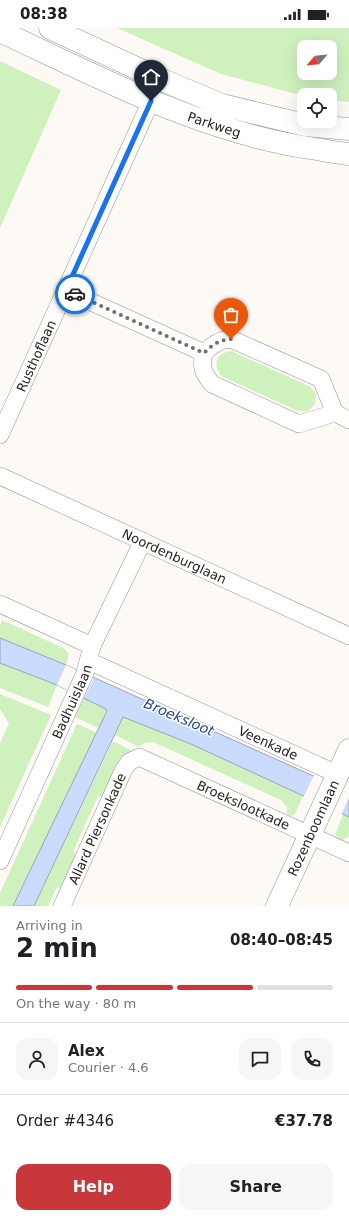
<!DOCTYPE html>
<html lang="en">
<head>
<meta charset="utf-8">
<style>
  :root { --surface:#fff; --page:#f6f6f6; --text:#202124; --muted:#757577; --line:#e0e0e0; --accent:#c8383b }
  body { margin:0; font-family:"DejaVu Sans",sans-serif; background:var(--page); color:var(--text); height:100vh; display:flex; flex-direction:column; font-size:15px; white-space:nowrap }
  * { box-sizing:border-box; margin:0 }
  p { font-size:13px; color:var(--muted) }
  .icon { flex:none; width:22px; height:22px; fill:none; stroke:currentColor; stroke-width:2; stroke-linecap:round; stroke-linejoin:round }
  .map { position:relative; height:878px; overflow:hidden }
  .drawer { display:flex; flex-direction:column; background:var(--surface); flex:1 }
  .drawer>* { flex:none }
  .needle { width:26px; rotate:243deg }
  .tools { position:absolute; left:297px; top:12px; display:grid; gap:8px }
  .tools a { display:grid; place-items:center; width:40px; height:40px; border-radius:8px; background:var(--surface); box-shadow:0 4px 16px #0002; font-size:20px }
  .pin { position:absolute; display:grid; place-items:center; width:34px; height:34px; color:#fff; margin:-41px -17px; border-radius:50% 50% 50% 0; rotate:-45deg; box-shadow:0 0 4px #0007 }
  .pin .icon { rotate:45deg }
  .courier { position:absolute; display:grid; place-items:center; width:40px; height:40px; margin:-20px; border:3px solid #1a73e8; border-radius:50%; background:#fff; color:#222; box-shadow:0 1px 5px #0007 }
  .head em { font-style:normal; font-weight:700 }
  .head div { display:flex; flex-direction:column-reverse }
  .head { display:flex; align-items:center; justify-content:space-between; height:68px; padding:0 16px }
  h1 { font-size:26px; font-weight:700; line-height:30px }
  .bar { display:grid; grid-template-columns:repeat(4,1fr); gap:6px 4px; align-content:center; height:48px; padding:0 16px }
  .bar i { height:5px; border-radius:3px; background:var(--line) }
  .bar .active { background:var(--accent) }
  .bar p { grid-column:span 4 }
  .line { display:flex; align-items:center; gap:10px; padding:0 16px; border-top:1px solid var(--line) }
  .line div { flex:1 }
  .round { display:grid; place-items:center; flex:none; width:42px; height:42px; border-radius:12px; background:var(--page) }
  .primary-button { display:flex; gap:8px; margin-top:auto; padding:8px 16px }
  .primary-button a { flex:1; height:46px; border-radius:12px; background:var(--accent); color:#fff; font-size:16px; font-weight:700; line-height:46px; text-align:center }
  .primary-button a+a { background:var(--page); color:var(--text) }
  .status { display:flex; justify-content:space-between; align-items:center; height:28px; padding:0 20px; background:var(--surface); direction:ltr }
  .status svg { height:11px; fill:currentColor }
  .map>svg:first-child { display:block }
  .green { fill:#cef1be; fill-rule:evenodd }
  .water { fill:#cadbfd; stroke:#98a4bb }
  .pier { fill:#fdf9f4 }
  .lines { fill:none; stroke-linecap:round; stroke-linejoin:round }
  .minor-casing { stroke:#97948f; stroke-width:18 }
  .tertiary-casing { stroke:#97948f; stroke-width:23 }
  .minor { stroke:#fff; stroke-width:17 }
  .tertiary { stroke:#fff; stroke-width:22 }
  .done { stroke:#716e6b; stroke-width:4; stroke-dasharray:0 7.2 }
  .route { stroke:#1a73e8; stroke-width:5 }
  .labels { text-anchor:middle; stroke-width:3; stroke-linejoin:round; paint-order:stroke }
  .street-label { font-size:13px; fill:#252321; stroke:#fff }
  .water-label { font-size:14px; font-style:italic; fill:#264485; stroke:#fff }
</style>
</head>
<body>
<div class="status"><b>08:38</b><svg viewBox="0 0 49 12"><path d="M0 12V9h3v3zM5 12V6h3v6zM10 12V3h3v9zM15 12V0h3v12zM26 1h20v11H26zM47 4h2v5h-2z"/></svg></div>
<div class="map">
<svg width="349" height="878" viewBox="0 0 349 878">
  <rect width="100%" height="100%" fill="#fdf9f4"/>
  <g class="green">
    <path d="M117,0H349V74L330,72V67L304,68L221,46ZM304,19H330V45H304Z"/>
    <path d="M0,33L61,62L0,200Z"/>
    <path d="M231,323L311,359L316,366L315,376L308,383H298L221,348C213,335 215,326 231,323Z"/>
    <path d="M2,592L65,621L69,626L66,637L0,610V597Z"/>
    <path d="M0,635L57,657L48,679L0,660Z"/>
    <path d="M0,666L51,687L0,799V715L9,695L0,681Z"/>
    <path d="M84,670L107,681V683L99,700L75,689Z"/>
    <path d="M123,689L191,716L291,761L303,768L295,786L291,788L287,786V779L281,772L153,714L144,715L139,719L115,707Z"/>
    <path d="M77,696L97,705L13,878H0V865Z"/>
    <path d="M113,713L134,724L105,771L98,768L73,824L79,828L64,862L57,859L48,878H34Z"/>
    <path d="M343,786L349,789V808L342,812L335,807Z"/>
  </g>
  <path class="water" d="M0,610L66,637L349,764V789L191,716L123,689L34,878H13L107,683L106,681L57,657L0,635Z"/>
  <g class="pier">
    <path d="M66,637L94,650L84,670L57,657Z"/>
    <path d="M314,747L349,762V770L341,787L303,770Z"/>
  </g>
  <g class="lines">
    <g class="minor-casing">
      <g id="minor">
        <path d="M65,262L204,325C212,317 219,312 231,311L321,351L335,385L349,392"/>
        <path d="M204,325C200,339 204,346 212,356L299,396L335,385"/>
        <path id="s1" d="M0,407L151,73"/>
        <path id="s2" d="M0,448L349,608"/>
        <path d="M0,576L92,618"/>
        <path id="s3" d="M89,633L337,746"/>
        <path id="s4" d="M0,833L85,645L92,618L143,513"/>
        <path id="s5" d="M62,878L123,743L129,734L139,729L349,825"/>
      </g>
    </g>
    <g class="tertiary-casing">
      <g id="tertiary">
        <path d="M50,0L160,51L222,77L305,97L349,101"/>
        <path id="s6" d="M0,3C100,50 199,103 310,120C323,122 336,125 349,126"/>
        <path id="s7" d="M277,878L349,722"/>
      </g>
    </g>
    <use href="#minor" class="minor"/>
    <use href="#tertiary" class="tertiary"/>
  </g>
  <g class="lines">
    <path class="done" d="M75,266L204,325C212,317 219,312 231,311"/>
    <path class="route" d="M75,266L66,262L151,73"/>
  </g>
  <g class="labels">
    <g class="street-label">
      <text dy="5" stroke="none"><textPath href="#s6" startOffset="234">Parkweg</textPath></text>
      <text dy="5" stroke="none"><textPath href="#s1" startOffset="87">Rusthoflaan</textPath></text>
      <text dy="5" stroke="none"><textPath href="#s2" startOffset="192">Noordenburglaan</textPath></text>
      <text dy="5" stroke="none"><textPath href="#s4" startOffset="175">Badhuislaan</textPath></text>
      <text dy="5" stroke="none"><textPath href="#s3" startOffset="197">Veenkade</textPath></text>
      <text dy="5" stroke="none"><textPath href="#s5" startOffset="285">Broekslootkade</textPath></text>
      <text dy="5" stroke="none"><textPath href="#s7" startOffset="86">Rozenboomlaan</textPath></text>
      <text dy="5" stroke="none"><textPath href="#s5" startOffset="85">Allard Piersonkade</textPath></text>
    </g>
    <g class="water-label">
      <text transform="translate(179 689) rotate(23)" y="5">Broeksloot</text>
    </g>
  </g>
</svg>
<div class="tools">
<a><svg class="needle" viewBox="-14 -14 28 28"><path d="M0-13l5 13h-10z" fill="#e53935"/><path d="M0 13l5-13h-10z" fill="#757577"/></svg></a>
<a><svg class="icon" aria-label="locate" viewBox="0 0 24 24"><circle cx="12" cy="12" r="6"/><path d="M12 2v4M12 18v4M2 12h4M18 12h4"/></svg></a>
</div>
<div class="pin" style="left:231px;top:311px;background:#ea580c"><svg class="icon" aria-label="bag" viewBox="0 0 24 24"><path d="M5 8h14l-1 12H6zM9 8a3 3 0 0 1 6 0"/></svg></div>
<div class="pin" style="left:151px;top:73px;background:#1f2937"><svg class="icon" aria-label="home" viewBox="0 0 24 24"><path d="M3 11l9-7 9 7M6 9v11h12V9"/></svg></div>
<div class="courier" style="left:75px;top:266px"><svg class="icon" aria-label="car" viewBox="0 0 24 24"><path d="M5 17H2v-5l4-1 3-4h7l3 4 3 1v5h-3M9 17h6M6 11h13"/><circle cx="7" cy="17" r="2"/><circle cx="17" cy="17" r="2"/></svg></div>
</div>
<section class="drawer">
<div class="head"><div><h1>2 min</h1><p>Arriving in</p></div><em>08:40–08:45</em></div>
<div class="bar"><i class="active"></i><i class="active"></i><i class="active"></i><i></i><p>On the way · 80 m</p></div>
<div class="line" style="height:72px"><a class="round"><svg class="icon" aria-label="person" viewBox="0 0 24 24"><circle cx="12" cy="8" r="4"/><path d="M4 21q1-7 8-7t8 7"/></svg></a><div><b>Alex</b><p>Courier · 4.6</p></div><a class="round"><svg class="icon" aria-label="chat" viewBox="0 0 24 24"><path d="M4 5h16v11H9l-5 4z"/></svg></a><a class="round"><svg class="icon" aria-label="phone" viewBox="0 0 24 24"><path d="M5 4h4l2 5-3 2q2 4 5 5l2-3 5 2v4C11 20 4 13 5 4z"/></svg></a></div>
<div class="line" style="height:52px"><div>Order #4346</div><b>€37.78</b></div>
<div class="primary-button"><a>Help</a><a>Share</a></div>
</section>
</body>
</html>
